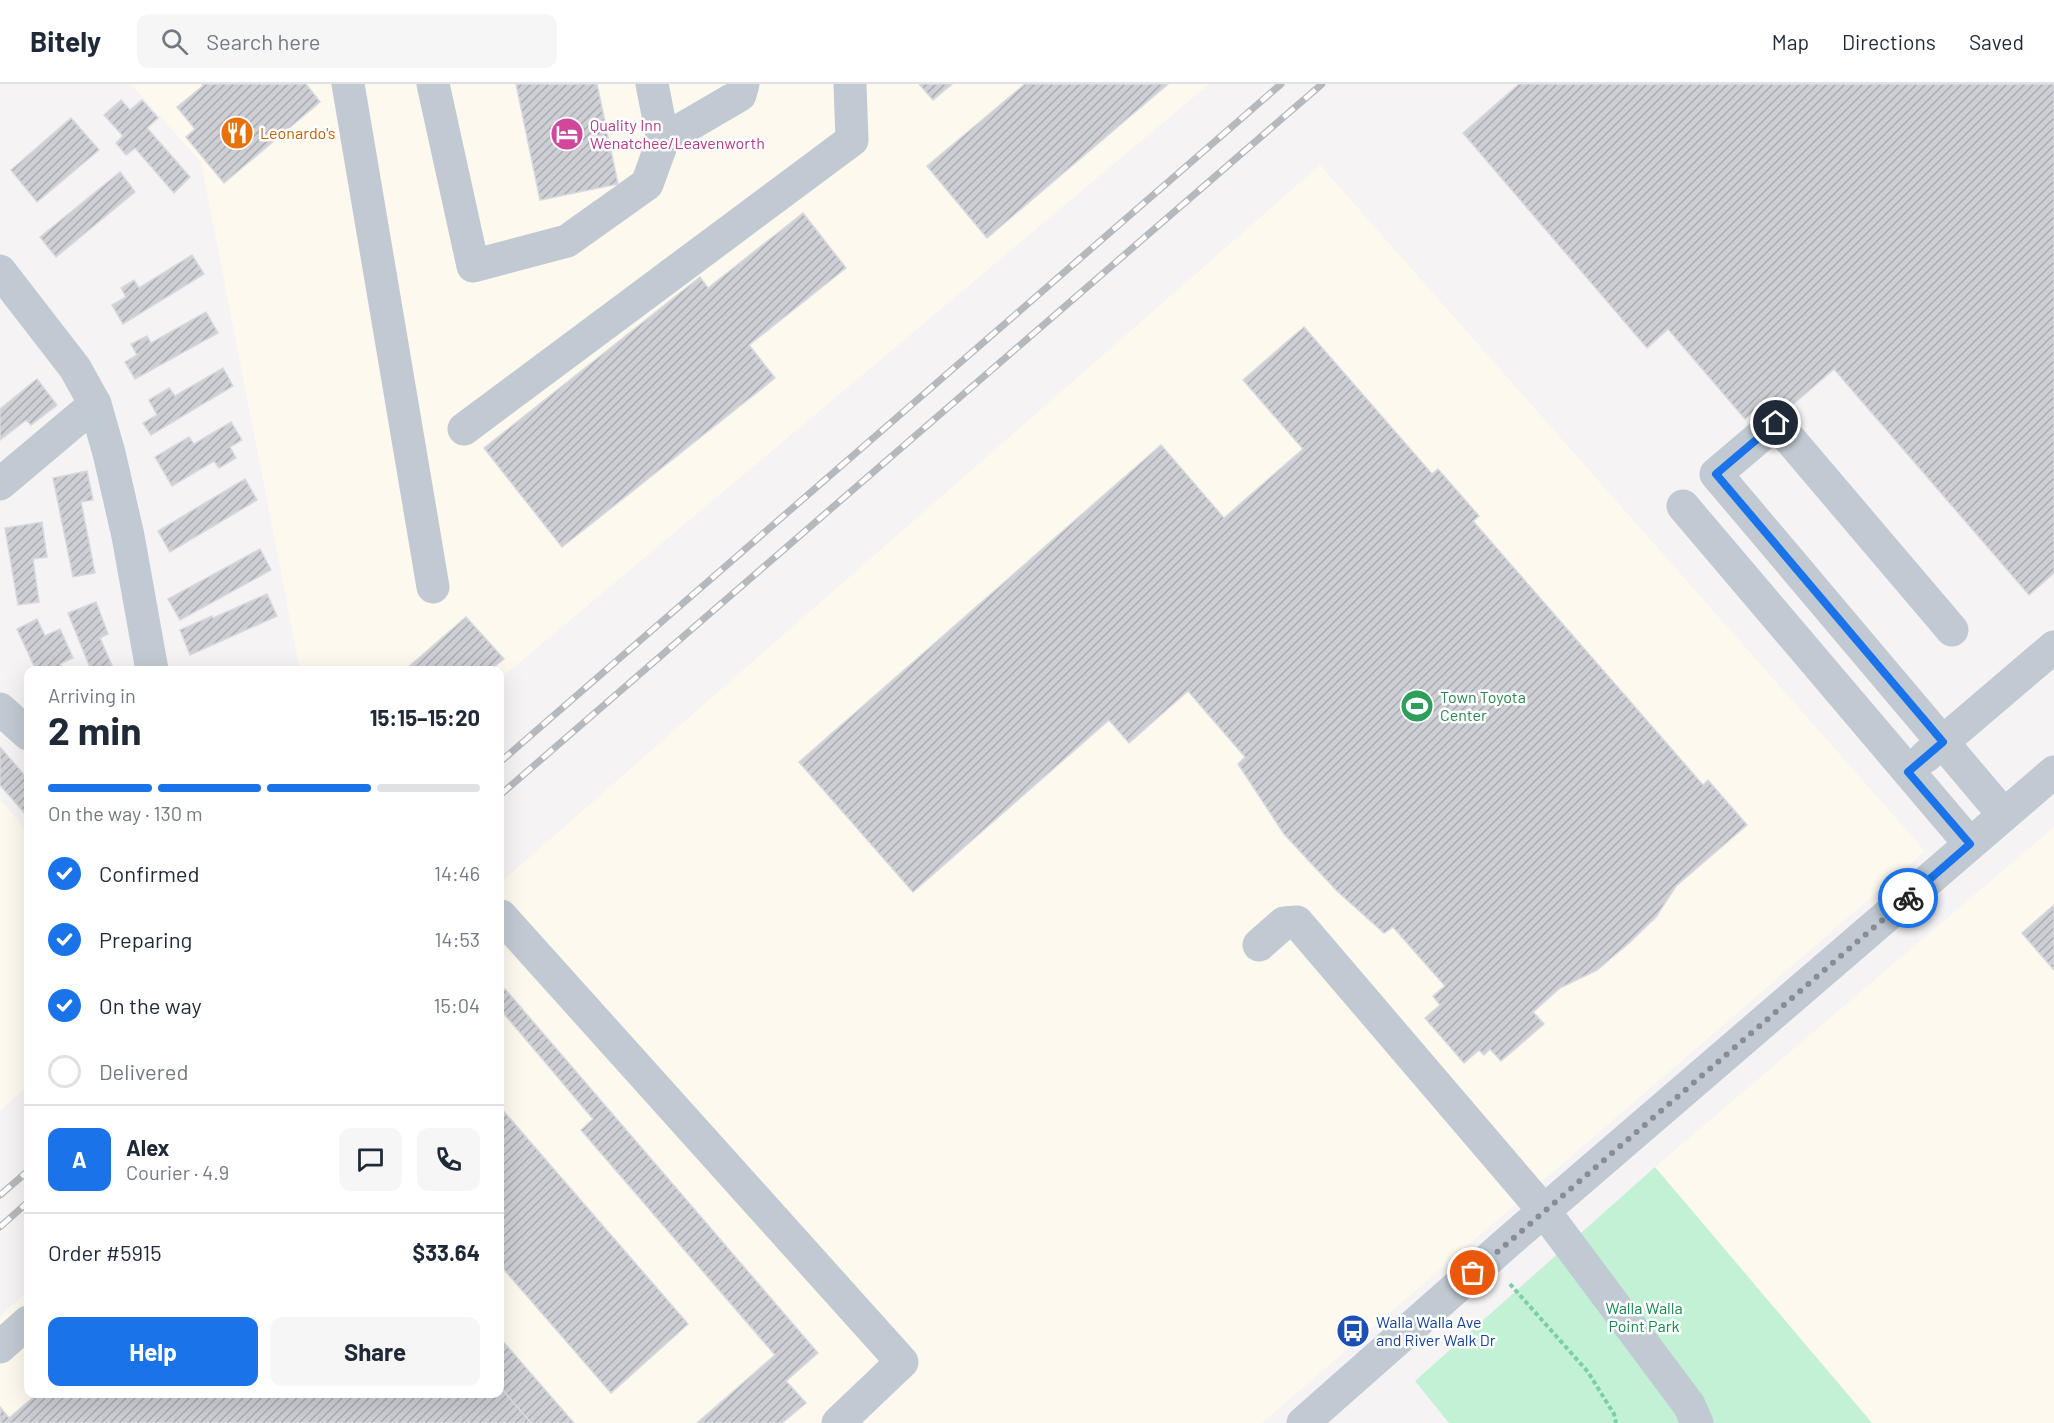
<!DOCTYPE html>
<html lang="en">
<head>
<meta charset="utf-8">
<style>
  :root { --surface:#fff; --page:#f6f6f7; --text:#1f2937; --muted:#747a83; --line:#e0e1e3; --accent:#1a73e8 }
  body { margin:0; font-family:Barlow,sans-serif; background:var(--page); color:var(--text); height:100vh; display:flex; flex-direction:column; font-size:22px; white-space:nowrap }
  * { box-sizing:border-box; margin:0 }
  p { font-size:20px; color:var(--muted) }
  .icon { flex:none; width:33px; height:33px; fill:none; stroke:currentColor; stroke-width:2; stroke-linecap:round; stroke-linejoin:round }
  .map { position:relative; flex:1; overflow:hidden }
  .drawer { position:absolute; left:24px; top:582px; width:480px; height:732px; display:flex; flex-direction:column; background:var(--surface); border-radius:12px; box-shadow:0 6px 24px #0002 }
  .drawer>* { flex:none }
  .pin { position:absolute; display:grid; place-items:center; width:51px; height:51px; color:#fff; margin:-26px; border:3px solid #fff; border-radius:50%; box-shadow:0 2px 6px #0007 }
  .courier { position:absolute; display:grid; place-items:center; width:60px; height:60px; margin:-30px; border:4px solid #1a73e8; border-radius:50%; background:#fff; color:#222; box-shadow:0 2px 8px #0007 }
  .head em { font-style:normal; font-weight:700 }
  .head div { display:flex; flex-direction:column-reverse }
  .head { display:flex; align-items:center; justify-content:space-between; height:102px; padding:0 24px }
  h1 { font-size:39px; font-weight:700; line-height:45px }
  .bar { display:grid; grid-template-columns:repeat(4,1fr); gap:9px 6px; align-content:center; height:72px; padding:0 24px }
  .bar i { height:8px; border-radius:4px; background:var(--line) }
  .bar .on { background:var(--accent) }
  .bar p { grid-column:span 4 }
  .line { display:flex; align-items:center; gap:15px; padding:0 24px; border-top:2px solid var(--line) }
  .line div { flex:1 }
  .round { display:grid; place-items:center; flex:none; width:63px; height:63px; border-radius:12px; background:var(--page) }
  ol { padding:0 24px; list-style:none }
  li { display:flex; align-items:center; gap:18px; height:66px }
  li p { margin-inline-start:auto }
  li .icon { padding:6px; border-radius:50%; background:var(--accent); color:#fff; stroke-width:4 }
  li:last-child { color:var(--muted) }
  li i { width:33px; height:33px; border:3px solid var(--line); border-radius:50% }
  .primary-button { display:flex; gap:12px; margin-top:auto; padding:12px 24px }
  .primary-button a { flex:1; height:69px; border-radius:12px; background:var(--accent); color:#fff; font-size:24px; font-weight:700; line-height:69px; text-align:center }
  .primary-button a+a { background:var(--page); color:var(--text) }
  header { display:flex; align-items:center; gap:36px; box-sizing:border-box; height:84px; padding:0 30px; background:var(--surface); border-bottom:2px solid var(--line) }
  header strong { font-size:28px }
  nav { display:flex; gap:33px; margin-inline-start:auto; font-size:21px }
  .search { width:420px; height:54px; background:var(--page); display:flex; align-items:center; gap:15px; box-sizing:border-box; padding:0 21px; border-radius:12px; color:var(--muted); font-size:22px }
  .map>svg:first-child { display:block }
  .commercial { fill:#fdf9ef }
  .green { fill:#c3f1d5 }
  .building { fill:url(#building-hatch); stroke:#d7d9de; stroke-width:1.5 }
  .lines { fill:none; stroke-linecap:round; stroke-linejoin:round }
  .path { stroke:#7ad0a6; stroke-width:4; stroke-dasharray:4.5 3; stroke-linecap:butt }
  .minor { stroke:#c1cad2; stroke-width:33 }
  .rail-casing { stroke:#b5b8bd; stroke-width:7 }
  .rail { stroke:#fff; stroke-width:4.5; stroke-dasharray:14; stroke-linecap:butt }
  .done { stroke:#868d94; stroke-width:6; stroke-dasharray:0 10.8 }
  .route { stroke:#1a73e8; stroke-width:8 }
  .labels { text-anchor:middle; stroke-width:5; stroke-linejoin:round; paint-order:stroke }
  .hotel-label { font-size:16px; fill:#b23c85; stroke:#fff; text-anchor:start }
  .food-label { font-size:16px; fill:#c56008; stroke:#fff; text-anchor:start }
  .leisure-label { font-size:16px; fill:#27864d; stroke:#fff; text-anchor:start }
  .park-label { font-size:16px; fill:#17864f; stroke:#fff }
  .transit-label { font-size:16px; fill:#164399; stroke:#fff; text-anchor:start }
</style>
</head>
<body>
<header>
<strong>Bitely</strong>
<div class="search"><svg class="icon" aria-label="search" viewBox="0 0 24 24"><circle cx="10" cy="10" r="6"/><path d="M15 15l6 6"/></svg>Search here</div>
<nav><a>Map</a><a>Directions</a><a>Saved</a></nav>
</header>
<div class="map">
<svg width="2054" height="1339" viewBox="0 0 2054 1339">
  <defs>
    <pattern id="building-hatch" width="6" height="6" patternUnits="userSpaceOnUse" patternTransform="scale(1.5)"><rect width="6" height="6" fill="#cdcfd5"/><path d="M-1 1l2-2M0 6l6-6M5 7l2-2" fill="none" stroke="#a8abb0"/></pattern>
  </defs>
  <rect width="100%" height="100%" fill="#f5f3f3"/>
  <g class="commercial">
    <path d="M131,0H1209L500,595V586H300L201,78Z"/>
    <path d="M1320,81L1925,767L1262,1339H0V1232L28,1207V1310H500V799Z"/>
    <path d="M0,715L28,748V1002L0,1027Z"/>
    <path d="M2054,743V1339H1872L1655,1083Z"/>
  </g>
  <path class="green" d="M1655,1083L1872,1339H1449L1415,1297Z"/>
  <g class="building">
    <path d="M202,0H306L320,18L224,99L186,53L195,45L177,23L204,1Z"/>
    <path d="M516,0H597L618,100L540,116Z"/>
    <path d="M919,0H952L933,16Z"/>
    <path d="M1025,0H1168L987,154L927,82Z"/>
    <path d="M1519,0H2054V489L2029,511L1834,285L1784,328L1771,312L1745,335L1668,245L1647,264L1463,49Z"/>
    <path d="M121,16L130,26L142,16L158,34L147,44L190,93L174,109L135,64L126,71L116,59L123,52L104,31Z"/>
    <path d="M71,34L99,66L37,118L11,86Z"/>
    <path d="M120,88L135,108L56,173L40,153Z"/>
    <path d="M803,129L846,184L749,261L775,294L562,463L484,364L700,193L708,204Z"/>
    <path d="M192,171L204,190L123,240L112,221L126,213L121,204L134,196L139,204Z"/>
    <path d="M206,228L218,249L135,295L125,278L137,271L131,260L147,252L151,259Z"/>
    <path d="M1304,243L1432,390L1438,385L1479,432L1473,437L1703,701L1708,696L1747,741L1676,802L1656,833L1629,859L1597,886L1560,904L1533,928L1544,940L1501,977L1490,965L1484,971L1479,966L1464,979L1425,934L1440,921L1433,912L1445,902L1393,843L1384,849L1337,807L1284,750L1238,680L1245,673L1188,607L1129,659L1109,636L913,808L799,678L1161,361L1224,434L1303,365L1243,296Z"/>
    <path d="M223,284L233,302L151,351L143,339L157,331L149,316L169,304L175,312Z"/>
    <path d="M37,295L57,321L31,341L26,336L0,356V325Z"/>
    <path d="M231,338L242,356L230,363L236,374L219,384L214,377L172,402L155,373L189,353L194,360Z"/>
    <path d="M87,387L93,416L81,418L95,489L73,493L53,394Z"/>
    <path d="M245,395L257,416L170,468L158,447Z"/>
    <path d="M42,438L47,473L33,475L39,518L18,521L5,444Z"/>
    <path d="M260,465L271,486L180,536L168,515Z"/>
    <path d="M267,510L277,532L190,571L180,546L212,532L213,534Z"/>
    <path d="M96,518L108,550L100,554L114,586H91L68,529Z"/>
    <path d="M466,533L504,575L490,586H405Z"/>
    <path d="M37,535L45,552L60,545L73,574L60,580L63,586H36L17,545Z"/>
    <path d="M0,663L28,695V733L0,701Z"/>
    <path d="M2054,821V886L2022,849Z"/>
    <path d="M505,905L818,1269L786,1297L806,1319L782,1339H697L775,1271L581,1046L593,1035L500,925V910Z"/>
    <path d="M500,1023L688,1240L611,1309L500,1181Z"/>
    <path d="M500,1254L574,1339H531L500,1303Z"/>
    <path d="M500,1303L531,1339H0V1323L9,1334L37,1310H500Z"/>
  </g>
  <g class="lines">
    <path class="path" d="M1510,1200L1588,1288L1614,1330L1616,1339"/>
    <g class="minor">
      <path d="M348,0L433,503"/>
      <path d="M433,0L473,182L567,157L647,100L663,56L740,11L743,0"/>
      <path d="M652,0L663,56"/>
      <path d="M0,187L75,284L95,320L109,369L128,452L152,586"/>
      <path d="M464,345L852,56L850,0"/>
      <path d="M0,400L95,320"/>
      <path d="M1683,422L1970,760"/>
      <path d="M1952,546L1776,339L1716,390L2004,731"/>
      <path d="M0,625L28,650"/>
      <path d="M1925,673L2054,563"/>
      <path d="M500,833L501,832L902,1278L838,1339"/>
      <path d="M1259,861L1284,839L1297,838L1544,1127L1689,1321L1697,1339"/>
      <path d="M0,1263L28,1238"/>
      <path d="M1303,1339L1509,1157L2054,688"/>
    </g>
    <g class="rail-casing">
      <g id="rail">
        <path d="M500,678L1281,0"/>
        <path d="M500,711L1322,0"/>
        <path d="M0,1111L28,1087"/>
        <path d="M0,1143L28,1118"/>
      </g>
    </g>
    <use href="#rail" class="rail"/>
  </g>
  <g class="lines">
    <path class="done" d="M1473,1189L1908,814"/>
    <path class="route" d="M1776,339L1716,390L1943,658L1908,688L1970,760L1908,814"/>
  </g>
  <defs>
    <g id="restaurant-disc" transform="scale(1.725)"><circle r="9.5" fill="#e8710a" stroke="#fff"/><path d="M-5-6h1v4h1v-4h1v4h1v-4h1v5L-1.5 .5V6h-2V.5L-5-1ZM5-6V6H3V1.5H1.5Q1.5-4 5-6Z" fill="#fff"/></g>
    <g id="hotel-disc" transform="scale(1.725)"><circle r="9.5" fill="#d1479c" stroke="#fff"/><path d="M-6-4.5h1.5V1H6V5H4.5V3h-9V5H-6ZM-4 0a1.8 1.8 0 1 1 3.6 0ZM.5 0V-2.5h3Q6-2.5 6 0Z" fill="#fff"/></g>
    <g id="stadium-disc" transform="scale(1.725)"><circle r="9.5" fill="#2e9e5b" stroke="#fff"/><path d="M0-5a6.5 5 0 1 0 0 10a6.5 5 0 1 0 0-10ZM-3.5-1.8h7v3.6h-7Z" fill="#fff"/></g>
    <g id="bus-disc" transform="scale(1.725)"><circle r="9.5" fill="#1a4fb4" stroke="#fff"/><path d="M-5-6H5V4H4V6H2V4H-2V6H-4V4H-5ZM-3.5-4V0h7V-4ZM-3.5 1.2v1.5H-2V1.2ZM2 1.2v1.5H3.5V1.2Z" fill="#fff"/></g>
  </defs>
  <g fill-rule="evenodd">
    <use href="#restaurant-disc" x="237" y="49"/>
    <use href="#hotel-disc" x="567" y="50"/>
    <use href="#stadium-disc" x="1417" y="622"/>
    <use href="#bus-disc" x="1353" y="1247"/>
  </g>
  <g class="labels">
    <g class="hotel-label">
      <text x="590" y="47">Quality Inn<tspan x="590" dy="18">Wenatchee/Leavenworth</tspan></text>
    </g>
    <g class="food-label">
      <text x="260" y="55">Leonardo's</text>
    </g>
    <g class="leisure-label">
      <text x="1440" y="619">Town Toyota<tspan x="1440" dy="18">Center</tspan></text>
    </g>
    <g class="park-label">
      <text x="1644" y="1230">Walla Walla<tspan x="1644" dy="18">Point Park</tspan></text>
    </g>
    <g class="transit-label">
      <text x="1376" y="1244">Walla Walla Ave<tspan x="1376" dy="18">and River Walk Dr</tspan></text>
    </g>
  </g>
</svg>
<div class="pin" style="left:1473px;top:1189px;background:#ea580c"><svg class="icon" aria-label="bag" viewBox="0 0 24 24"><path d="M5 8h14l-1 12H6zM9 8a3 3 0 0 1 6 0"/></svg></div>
<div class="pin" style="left:1776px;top:339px;background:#1f2937"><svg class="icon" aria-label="home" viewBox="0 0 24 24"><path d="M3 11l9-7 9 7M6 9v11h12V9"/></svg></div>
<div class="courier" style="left:1908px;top:814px"><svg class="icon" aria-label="bike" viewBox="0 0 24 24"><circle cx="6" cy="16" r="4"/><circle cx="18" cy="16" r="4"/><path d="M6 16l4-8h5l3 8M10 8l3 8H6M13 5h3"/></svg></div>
<section class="drawer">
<div class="head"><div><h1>2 min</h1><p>Arriving in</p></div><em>15:15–15:20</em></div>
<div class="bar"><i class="on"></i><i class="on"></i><i class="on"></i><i></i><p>On the way · 130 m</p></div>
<ol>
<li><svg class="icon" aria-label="check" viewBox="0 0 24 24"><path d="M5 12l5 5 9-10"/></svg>Confirmed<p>14:46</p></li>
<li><svg class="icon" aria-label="check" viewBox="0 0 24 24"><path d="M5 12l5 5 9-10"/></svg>Preparing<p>14:53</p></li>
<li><svg class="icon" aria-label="check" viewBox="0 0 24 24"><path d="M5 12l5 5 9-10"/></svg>On the way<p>15:04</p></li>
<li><i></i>Delivered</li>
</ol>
<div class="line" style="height:108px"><b class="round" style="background:var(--accent);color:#fff">A</b><div><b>Alex</b><p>Courier · 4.9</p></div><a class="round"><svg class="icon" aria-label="chat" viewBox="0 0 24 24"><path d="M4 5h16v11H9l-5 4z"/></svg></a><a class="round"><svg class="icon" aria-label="phone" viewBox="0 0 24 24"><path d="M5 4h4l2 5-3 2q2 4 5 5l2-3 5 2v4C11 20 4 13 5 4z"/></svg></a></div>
<div class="line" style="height:78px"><div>Order #5915</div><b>$33.64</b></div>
<div class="primary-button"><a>Help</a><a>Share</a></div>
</section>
</div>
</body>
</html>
